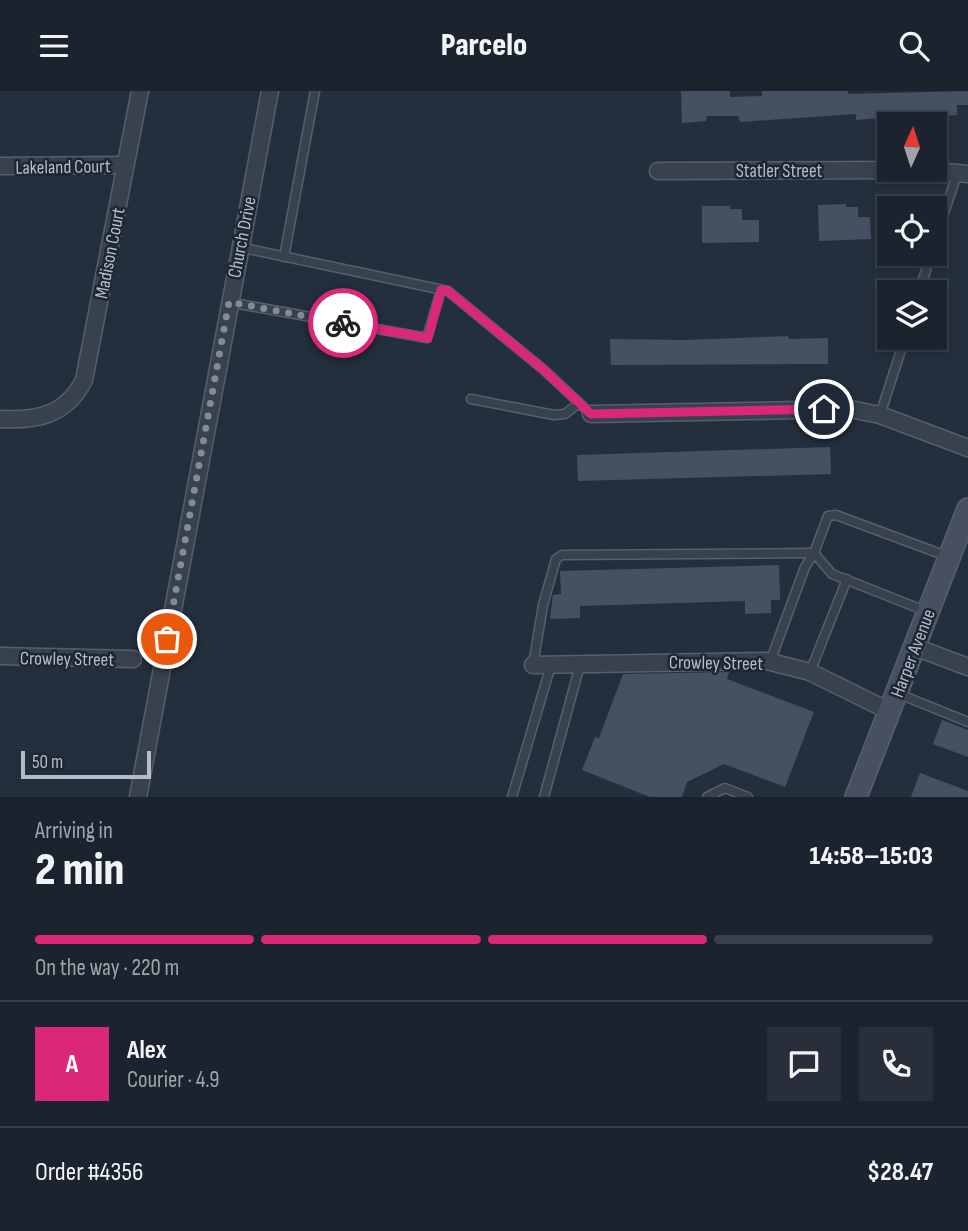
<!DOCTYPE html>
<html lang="en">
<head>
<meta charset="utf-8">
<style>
  :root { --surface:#1b232e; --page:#282f3a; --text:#f1f3f6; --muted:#a0a4aa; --line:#39404a; --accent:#db2777 }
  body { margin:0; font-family:"Sofia Sans Condensed",sans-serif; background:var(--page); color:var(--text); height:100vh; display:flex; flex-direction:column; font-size:26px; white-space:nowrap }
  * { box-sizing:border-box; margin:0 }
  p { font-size:23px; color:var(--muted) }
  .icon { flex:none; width:38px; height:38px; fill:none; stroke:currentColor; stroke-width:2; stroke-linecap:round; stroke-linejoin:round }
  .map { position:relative; height:706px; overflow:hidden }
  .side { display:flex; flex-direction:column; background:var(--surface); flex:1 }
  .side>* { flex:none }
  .needle { width:46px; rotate:3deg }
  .tools { position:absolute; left:877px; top:21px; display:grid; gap:14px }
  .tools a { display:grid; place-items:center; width:70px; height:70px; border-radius:0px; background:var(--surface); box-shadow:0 4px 10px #0003,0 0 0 2px var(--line); font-size:35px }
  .scale { position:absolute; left:21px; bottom:18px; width:130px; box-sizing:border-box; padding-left:7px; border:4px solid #b4bcc9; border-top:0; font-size:19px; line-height:24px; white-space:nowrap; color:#b4bcc9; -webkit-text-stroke:5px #1d2633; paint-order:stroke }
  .pin { position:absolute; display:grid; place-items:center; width:60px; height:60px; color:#fff; margin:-30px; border:4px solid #fff; border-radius:50%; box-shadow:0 2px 7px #0007 }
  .courier { position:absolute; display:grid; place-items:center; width:70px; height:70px; margin:-35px; border:5px solid #db2777; border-radius:50%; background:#fff; color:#222; box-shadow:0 2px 9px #0007 }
  .overview em { font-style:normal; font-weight:800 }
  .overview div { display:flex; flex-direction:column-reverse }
  .overview { display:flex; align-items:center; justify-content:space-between; height:119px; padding:0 35px }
  h1 { font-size:46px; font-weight:800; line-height:52px }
  .bar { display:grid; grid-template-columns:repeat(4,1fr); gap:10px 7px; align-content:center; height:84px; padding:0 35px }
  .bar i { height:9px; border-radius:5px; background:var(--line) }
  .bar .on { background:var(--accent) }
  .bar p { grid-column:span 4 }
  .line { display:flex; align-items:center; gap:18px; padding:0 35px; border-top:2px solid var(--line) }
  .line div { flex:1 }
  .round { display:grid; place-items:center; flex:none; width:74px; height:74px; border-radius:0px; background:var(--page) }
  header { display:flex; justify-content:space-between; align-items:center; height:91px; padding:0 35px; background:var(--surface); font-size:32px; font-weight:800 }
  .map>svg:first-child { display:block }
  .building { fill:#455162 }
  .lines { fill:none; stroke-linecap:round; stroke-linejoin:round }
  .service-casing { stroke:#565f6c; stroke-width:11 }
  .minor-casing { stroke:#565f6c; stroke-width:19 }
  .secondary-casing { stroke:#565f6c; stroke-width:24 }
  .service { stroke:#38414e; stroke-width:8 }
  .minor { stroke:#38414e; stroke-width:16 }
  .secondary { stroke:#465061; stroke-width:21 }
  .done { stroke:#828b98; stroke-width:7; stroke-dasharray:0 12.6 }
  .route { stroke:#db2777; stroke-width:9 }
  .labels { text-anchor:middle; stroke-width:5; stroke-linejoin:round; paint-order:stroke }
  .street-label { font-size:19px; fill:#b4bcc9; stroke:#1d2633 }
</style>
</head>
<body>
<header><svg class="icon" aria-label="menu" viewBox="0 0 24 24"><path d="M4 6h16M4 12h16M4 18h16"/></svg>Parcelo<svg class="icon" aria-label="search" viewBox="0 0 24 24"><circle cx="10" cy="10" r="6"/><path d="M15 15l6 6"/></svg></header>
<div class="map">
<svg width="968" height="706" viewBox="0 0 968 706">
  <rect width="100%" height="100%" fill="#242f3e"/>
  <g class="building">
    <path d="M681,0H730V6L762,5V0H848V3L968,0V14H957V24L944,25V28H917V24L856,29V23L740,31L738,25H707L706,30L682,32Z"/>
    <path d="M846,113V116H858V126H870L871,148L819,150L818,114Z"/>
    <path d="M702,115H730V118H742V129H759V151L702,152Z"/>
    <path d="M788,245L789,248L828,247V273L611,274L610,248L685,249Z"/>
    <path d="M830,356L831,383L578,390L577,364Z"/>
    <path d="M779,474L780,509H771V522L745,523V510L580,515V527L550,528L553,504L561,503L560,480Z"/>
    <path d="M729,581L727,588L814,621L785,696L724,673L687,691L682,706H650L582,679L595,646L599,647L623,583Z"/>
    <path d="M942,629L968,639V666L933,653Z"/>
    <path d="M920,682L968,700V706H911Z"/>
  </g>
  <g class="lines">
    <g class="service-casing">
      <g id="service">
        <path d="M934,153L958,80"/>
        <path d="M239,156L448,200L544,279L591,323"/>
        <path d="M284,166L315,0"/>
        <path d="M919,201L931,163"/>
        <path d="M228,211L427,247L441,199"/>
        <path d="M471,308L554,324L565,323L579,312"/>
        <path d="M880,324L905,247"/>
        <path d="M928,521L832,483L814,462L828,425L836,424L949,466"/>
        <path d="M770,571L805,476L814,462"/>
        <path d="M533,574L543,514L556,468L562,464L814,462"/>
        <path d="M810,581L847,488"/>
        <path d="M899,603L968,631"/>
        <path d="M512,706L551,574"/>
        <path d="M544,706L580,574"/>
        <path d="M707,706L725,697L748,706"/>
      </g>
    </g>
    <g class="minor-casing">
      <g id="minor">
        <path d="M0,75L125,74"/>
        <path d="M925,79L968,83"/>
        <path d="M658,80L901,79"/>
        <path d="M591,323L850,318L880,324L968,357"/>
        <path d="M0,328C38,330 66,324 84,289L140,0"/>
        <path d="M915,556L968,576"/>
        <path d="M0,565L133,568"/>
        <path d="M533,574L767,570L810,581L889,620"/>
        <path d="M138,706L270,0"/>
      </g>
    </g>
    <g class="secondary-casing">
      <path id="secondary" d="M856,706L968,418"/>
    </g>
    <use href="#service" class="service"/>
    <use href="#minor" class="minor"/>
    <use href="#secondary" class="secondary"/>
  </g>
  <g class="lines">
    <path class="done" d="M167,548L229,211L343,232"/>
    <path class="route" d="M343,232L428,247L441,199L448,200L544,279L591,323L824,318"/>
  </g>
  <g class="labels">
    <g class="street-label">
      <text transform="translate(63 75) rotate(-1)" y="7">Lakeland Court</text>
      <text x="779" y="86">Statler Street</text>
      <text transform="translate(241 146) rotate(-79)" y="7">Church Drive</text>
      <text transform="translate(109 162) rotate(-79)" y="7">Madison Court</text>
      <text transform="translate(912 562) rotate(-69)" y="7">Harper Avenue</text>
      <text transform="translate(67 567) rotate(1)" y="7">Crowley Street</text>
      <text transform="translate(716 571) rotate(1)" y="7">Crowley Street</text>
    </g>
  </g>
</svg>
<div class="tools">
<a><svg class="needle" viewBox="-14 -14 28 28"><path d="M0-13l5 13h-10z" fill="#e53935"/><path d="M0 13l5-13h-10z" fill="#a0a4aa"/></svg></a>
<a><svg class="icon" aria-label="locate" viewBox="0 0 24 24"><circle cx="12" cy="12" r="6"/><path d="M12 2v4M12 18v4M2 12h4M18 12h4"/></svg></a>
<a><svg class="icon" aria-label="layers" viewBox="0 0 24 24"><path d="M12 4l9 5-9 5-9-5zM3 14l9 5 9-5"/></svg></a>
</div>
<div class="scale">50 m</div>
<div class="pin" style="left:167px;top:548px;background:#ea580c"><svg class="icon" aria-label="bag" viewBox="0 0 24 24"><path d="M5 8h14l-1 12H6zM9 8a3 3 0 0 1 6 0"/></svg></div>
<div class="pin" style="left:824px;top:318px;background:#1f2937"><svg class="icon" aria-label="home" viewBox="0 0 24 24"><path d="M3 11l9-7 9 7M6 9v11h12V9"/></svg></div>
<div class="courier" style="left:343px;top:232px"><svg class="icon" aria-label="bike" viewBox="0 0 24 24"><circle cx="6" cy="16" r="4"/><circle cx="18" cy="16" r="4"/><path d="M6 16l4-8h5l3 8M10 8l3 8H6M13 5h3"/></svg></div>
</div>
<section class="side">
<div class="overview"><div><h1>2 min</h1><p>Arriving in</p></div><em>14:58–15:03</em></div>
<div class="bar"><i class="on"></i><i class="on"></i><i class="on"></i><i></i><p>On the way · 220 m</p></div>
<div class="line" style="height:126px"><b class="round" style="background:var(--accent);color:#fff">A</b><div><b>Alex</b><p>Courier · 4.9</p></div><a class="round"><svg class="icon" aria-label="chat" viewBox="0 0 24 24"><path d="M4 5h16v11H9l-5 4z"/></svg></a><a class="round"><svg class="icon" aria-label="phone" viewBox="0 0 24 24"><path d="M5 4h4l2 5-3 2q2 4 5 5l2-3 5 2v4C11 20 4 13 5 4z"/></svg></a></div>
<div class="line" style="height:91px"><div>Order #4356</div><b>$28.47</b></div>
</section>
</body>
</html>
